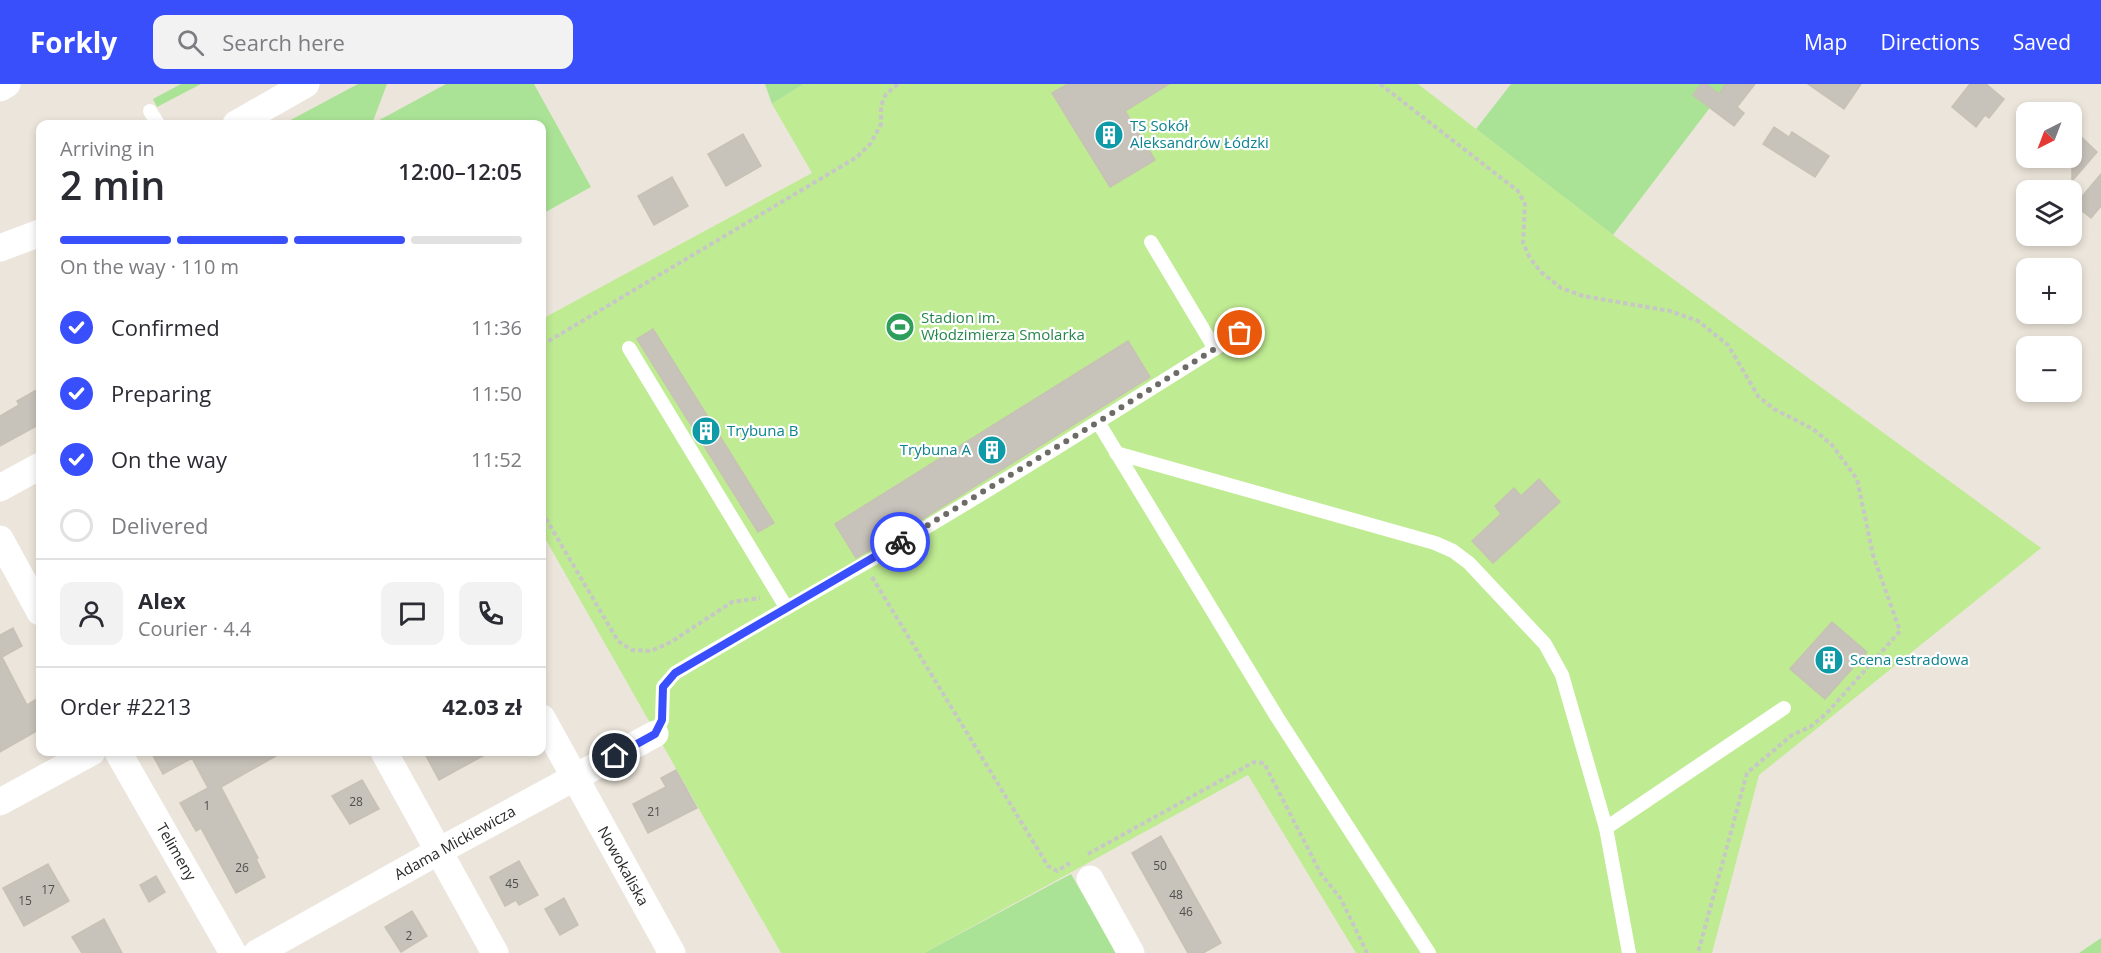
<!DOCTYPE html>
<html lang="en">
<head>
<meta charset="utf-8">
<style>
  :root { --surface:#fff; --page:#f2f2f3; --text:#2b2b33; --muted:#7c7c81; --line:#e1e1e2; --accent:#384ffb }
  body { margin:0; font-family:"Open Sans",sans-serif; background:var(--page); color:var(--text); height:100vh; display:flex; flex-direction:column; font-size:22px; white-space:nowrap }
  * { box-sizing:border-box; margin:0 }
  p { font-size:20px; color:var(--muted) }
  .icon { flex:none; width:33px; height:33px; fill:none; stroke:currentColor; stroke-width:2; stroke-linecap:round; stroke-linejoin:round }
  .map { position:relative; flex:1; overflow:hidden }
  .drawer { position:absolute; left:36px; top:36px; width:510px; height:636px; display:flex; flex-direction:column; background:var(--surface); border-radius:12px; box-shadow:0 3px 9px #0003 }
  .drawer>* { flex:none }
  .needle { width:39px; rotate:222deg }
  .buttons { position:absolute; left:2016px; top:18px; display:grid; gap:12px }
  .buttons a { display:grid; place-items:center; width:66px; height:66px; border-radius:12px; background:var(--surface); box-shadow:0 3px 9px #0003; font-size:30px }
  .pin { position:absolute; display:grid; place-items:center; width:51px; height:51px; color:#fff; margin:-26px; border:3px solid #fff; border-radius:50%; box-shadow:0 2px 6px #0007 }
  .courier { position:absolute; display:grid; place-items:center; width:60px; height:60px; margin:-30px; border:4px solid #384ffb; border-radius:50%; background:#fff; color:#222; box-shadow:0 2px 8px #0007 }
  .summary em { font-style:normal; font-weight:600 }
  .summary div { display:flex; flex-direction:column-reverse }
  .summary { display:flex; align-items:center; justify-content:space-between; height:102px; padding:0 24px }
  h1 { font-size:39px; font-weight:600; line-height:45px }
  .bar { display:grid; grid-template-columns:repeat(4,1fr); gap:9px 6px; align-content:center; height:72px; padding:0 24px }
  .bar i { height:8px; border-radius:4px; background:var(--line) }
  .bar .active { background:var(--accent) }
  .bar p { grid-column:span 4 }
  .line { display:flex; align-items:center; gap:15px; padding:0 24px; border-top:2px solid var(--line) }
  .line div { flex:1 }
  .round { display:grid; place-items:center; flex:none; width:63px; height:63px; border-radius:12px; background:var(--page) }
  ol { padding:0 24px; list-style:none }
  li { display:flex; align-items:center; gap:18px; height:66px }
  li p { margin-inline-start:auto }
  li .icon { padding:6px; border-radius:50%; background:var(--accent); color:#fff; stroke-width:4 }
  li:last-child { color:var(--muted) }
  li i { width:33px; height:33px; border:3px solid var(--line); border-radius:50% }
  header { display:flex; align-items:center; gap:36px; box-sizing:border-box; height:84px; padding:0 30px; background:var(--accent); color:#fff }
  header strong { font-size:28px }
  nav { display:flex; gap:33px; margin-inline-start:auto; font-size:21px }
  .search { width:420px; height:54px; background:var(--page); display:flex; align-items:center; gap:15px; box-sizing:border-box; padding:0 21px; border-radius:12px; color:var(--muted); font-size:22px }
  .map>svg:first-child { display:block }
  .green { fill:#abe396 }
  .pitch { fill:#bfeb92 }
  .building { fill:#c7c2ba; stroke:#c7c2b4; stroke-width:1.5 }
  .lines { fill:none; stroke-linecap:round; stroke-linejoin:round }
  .path { stroke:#c7c7c7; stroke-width:4; stroke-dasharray:4.5 3; stroke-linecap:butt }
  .service { stroke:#fff; stroke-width:14 }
  .minor { stroke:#fff; stroke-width:27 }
  .done { stroke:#6d6b67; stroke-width:6; stroke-dasharray:0 10.8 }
  .route { stroke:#384ffb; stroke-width:8 }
  .labels { text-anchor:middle; stroke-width:4.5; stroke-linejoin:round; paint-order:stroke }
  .number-label { font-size:12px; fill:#504f4d }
  .culture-label { font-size:15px; fill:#0d838f; stroke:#fff; text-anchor:start }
  .leisure-label { font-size:15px; fill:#27864d; stroke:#fff; text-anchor:start }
  .street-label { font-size:15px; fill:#292929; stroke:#fff }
</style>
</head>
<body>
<header>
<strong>Forkly</strong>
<div class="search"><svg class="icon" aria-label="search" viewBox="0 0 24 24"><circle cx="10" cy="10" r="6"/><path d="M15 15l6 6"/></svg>Search here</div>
<nav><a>Map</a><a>Directions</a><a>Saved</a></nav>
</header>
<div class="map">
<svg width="2101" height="869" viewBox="0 0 2101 869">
  <rect width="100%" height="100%" fill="#ece5db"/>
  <g class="green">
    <path d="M181,0H201L157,23L153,15Z"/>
    <path d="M358,0H387L372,40L446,0H534L591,103L542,130V40H283Z"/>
    <path d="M765,0H804L772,20Z"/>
    <path d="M1511,0H1728L1613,151L1476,45Z"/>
    <path d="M1071,790L1117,869H924Z"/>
    <path d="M2101,854V869H2079Z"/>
  </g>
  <path class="pitch" d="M804,0H1418L1613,151L2041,464L1759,691L1712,869H1356L1248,691L924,869H781L542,449V235L812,89L772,20Z"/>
  <g class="building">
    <path d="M1068,0H1169L1125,27L1155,76L1110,103L1052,9Z"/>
    <path d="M1701,0H1706L1719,10L1726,0H1755L1737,23L1744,29L1734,42L1693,11Z"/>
    <path d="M1808,0H1861L1844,25Z"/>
    <path d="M1970,0H1986L2004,15L1989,34L1985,31L1976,43L1952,23Z"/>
    <path d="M1774,43L1789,53L1792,48L1829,72L1815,93L1763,60Z"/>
    <path d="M2072,44L2097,68L2072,97Z"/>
    <path d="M743,50L761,82L726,102L708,70Z"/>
    <path d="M2101,90V122L2091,134L2075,121Z"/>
    <path d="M672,93L688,122L654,141L638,112Z"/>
    <path d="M653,245L774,439L758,448L637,255Z"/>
    <path d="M1128,257L1150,293L924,434L856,474L835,440Z"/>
    <path d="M40,304V340L0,362V332L19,321L17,317Z"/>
    <path d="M1539,395L1560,418L1493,479L1472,457L1501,430L1495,422L1514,404L1521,412Z"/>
    <path d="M1832,538L1867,568L1825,615L1790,585Z"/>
    <path d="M13,544L22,562L2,573L27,621L40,613V645L0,668V551Z"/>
    <path d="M151,668H283L221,703L258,774L256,775L265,793L236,809L201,744L196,747L180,719L208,704L192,674L163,690Z"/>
    <path d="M424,668H490L439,696Z"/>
    <path d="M676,686L697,724L648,749L633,720L666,703L661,694Z"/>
    <path d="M362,696L379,725L350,740L332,712Z"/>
    <path d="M1161,752L1221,859L1203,869H1188L1132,769Z"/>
    <path d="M519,777L538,811L519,821L516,816L505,822L490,793Z"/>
    <path d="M48,780L69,817L24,842L3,804Z"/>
    <path d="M156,792L165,808L149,818L140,801Z"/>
    <path d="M564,814L578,841L560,851L545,825Z"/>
    <path d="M412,827L427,852L401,868L385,843Z"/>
    <path d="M104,835L122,869H82L72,853Z"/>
  </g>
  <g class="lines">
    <g class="path">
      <path d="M1380,0L1518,107L1525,120L1523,159L1530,174L1541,188L1561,204L1583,212L1670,227L1698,237L1728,261L1758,312L1774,325L1813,345L1832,361L1857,395L1873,471L1900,547L1826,630L1810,643L1792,651L1747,689L1698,869"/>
      <path d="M542,261L857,73L871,59L881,40V22L886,10L898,0"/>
      <path d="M542,428L618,557L632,566L651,567L671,558L732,518L760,514"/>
      <path d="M872,493L1048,782L1057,787L1070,779"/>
      <path d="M1088,770L1254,678L1264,679L1321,790L1341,815L1367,869"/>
    </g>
    <g class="service">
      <path d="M150,27L158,40"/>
      <path d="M1151,158L1215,265"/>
      <path d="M629,264L786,523"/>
      <path d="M1098,338L1277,633L1429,869"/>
      <path d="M1116,369L1435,459L1453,467L1469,479L1545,560L1562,591L1606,744L1629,869"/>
      <path d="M655,650L662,636L663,603L675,589C732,555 790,522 848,489C981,413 1110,330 1240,249"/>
      <path d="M1606,744L1784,624"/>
    </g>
    <g class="minor">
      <path d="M0,4L7,0"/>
      <path d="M236,40L306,0"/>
      <path d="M0,164L40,149"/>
      <path d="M0,404L40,382"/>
      <path d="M0,455L40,528"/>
      <path d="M542,634L672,869"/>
      <path d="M118,668L233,869"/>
      <path d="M384,668L495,869"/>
      <path d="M0,718L92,668"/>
      <path d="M1090,795L1131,869"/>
      <path d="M257,869L439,767L655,650"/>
    </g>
  </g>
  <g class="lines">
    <path class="done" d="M900,458L1098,338L1240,249"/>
    <path class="route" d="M615,672L655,650L662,636L663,603L675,589L900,458"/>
  </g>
  <defs>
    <g id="building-disc" transform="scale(1.5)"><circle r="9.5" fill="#0f9aa8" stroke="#fff"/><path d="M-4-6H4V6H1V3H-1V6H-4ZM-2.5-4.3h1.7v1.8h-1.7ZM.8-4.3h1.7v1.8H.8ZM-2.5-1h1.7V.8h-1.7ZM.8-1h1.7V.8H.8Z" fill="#fff"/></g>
    <g id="stadium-disc" transform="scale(1.5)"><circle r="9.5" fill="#2e9e5b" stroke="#fff"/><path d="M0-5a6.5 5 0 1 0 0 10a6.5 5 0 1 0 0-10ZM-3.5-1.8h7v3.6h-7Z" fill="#fff"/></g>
  </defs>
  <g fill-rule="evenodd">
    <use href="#building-disc" x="1109" y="51"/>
    <use href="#stadium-disc" x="900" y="243"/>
    <use href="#building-disc" x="706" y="347"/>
    <use href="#building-disc" x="992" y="366"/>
    <use href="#building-disc" x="1829" y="576"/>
  </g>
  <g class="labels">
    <g class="number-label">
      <text x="356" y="722">28</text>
      <text x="207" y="726">1</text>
      <text x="654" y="732">21</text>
      <text x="1160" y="786">50</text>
      <text x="242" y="788">26</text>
      <text x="512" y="804">45</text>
      <text x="48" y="810">17</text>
      <text x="1176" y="815">48</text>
      <text x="25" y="821">15</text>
      <text x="1186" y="832">46</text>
      <text x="409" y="856">2</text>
    </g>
    <g class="culture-label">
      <text x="1130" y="47">TS Sokół<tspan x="1130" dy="17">Aleksandrów Łódzki</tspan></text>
      <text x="727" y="352">Trybuna B</text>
      <text x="971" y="371" text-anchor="end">Trybuna A</text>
      <text x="1850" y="581">Scena estradowa</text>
    </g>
    <g class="leisure-label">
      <text x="921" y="239">Stadion im.<tspan x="921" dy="17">Włodzimierza Smolarka</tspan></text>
    </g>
    <g class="street-label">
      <text transform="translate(455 759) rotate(-29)" y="5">Adama Mickiewicza</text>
      <text transform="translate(176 768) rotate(60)" y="5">Telimeny</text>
      <text transform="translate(623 782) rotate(61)" y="5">Nowokaliska</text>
    </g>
  </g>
</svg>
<div class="buttons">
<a><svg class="needle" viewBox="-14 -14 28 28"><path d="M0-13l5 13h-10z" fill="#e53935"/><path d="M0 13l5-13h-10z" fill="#7c7c81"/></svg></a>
<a><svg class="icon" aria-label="layers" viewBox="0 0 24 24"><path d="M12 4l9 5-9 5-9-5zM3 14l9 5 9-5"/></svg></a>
<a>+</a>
<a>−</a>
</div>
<div class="pin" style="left:1240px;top:249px;background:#ea580c"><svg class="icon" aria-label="bag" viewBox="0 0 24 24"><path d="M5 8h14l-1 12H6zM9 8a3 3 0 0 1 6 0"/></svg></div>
<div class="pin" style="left:615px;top:672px;background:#1f2937"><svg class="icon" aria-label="home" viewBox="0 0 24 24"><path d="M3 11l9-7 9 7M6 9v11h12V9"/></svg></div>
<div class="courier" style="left:900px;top:458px"><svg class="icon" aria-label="bike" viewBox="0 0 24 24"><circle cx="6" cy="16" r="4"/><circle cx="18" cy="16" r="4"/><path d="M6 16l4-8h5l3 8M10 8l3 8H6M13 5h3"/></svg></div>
<section class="drawer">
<div class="summary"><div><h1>2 min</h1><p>Arriving in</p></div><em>12:00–12:05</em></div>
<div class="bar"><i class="active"></i><i class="active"></i><i class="active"></i><i></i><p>On the way · 110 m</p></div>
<ol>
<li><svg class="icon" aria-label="check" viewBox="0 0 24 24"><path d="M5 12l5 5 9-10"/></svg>Confirmed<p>11:36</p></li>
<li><svg class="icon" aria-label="check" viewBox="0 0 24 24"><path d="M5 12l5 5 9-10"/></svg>Preparing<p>11:50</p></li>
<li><svg class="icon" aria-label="check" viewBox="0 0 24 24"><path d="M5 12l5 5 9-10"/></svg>On the way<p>11:52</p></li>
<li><i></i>Delivered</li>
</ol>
<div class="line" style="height:108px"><a class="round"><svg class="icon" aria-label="person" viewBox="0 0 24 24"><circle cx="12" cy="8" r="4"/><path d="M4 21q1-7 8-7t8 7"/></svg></a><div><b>Alex</b><p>Courier · 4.4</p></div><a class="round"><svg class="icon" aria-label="chat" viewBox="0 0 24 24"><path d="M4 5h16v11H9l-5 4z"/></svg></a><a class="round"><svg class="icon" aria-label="phone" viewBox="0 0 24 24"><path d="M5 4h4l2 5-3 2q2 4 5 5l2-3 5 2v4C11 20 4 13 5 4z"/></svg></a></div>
<div class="line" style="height:78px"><div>Order #2213</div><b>42.03 zł</b></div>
</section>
</div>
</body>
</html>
